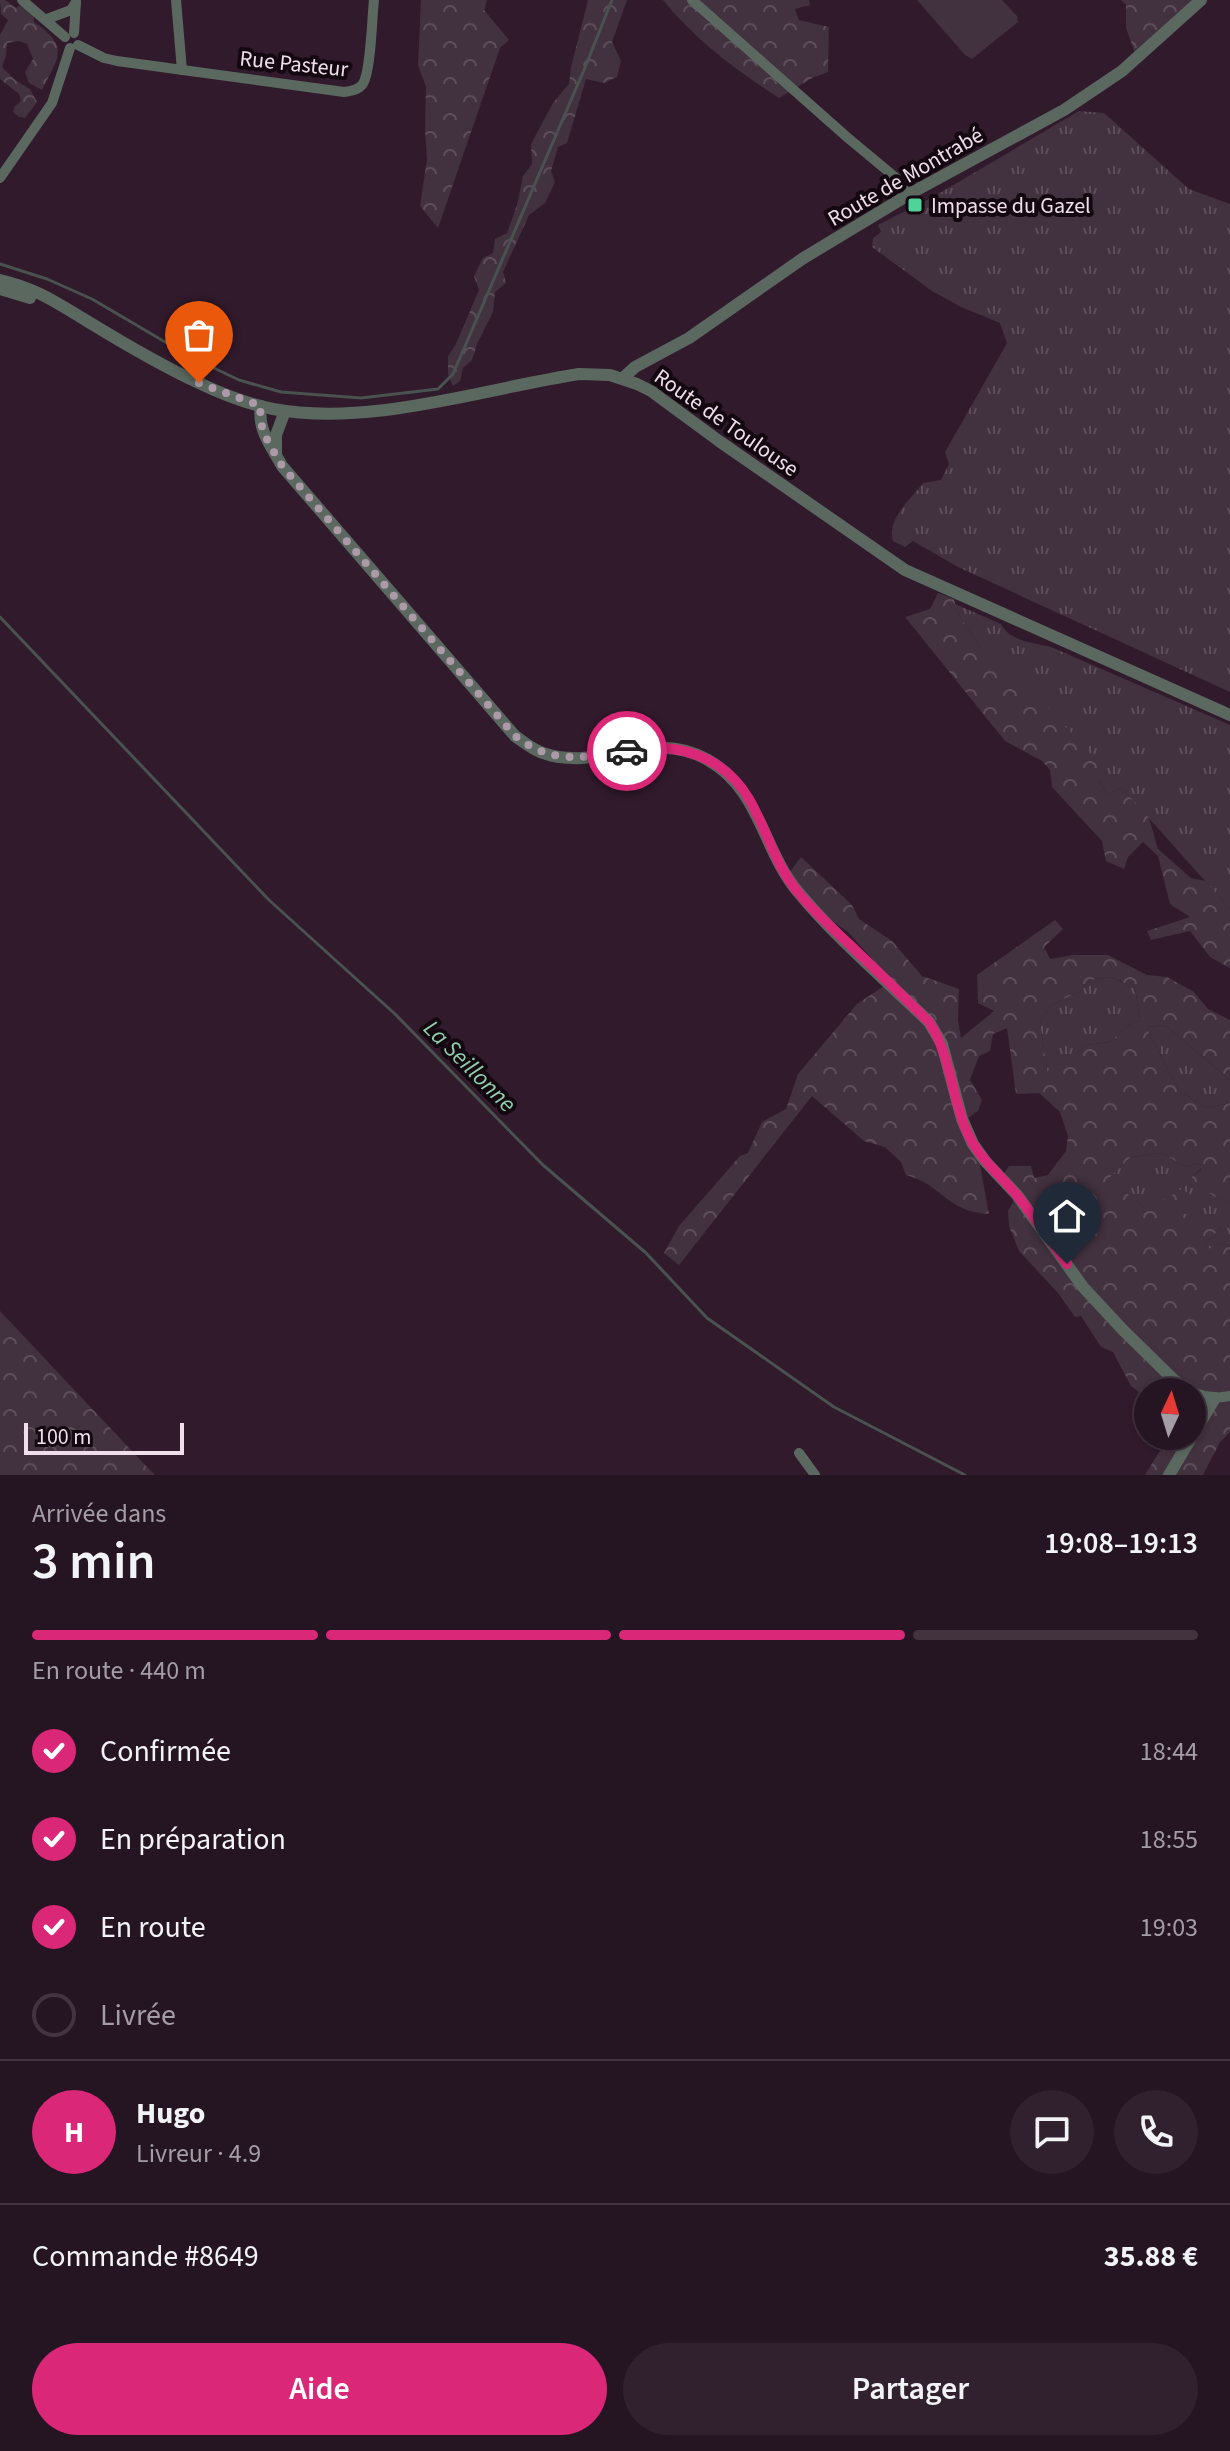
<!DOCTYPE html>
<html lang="fr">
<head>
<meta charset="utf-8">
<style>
  :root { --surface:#251421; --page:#31212e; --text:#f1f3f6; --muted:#a39ea5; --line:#42333f; --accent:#db2777 }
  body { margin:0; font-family:"Source Sans 3",sans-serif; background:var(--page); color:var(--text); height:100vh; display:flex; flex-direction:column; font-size:30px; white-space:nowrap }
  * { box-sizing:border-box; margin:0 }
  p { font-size:26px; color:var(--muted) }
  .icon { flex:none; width:44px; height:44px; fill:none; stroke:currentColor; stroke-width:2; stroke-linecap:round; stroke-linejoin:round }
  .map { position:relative; height:1475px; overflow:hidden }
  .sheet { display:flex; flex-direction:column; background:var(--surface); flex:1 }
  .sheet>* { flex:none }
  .needle { width:52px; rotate:4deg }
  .controls { position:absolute; left:1134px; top:1378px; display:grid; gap:16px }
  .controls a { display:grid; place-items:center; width:72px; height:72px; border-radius:50%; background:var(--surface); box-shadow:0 2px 6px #0004,0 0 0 2px var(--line); font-size:40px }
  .scale { position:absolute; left:24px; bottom:20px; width:160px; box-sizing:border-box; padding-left:8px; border:4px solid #f0dfeb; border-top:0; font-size:22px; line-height:28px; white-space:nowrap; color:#f0dfeb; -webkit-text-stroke:6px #130810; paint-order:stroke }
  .pin { position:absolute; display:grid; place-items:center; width:68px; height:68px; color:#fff; margin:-82px -34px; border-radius:50% 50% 50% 0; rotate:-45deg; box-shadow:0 0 8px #0007 }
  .pin .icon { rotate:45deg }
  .courier { position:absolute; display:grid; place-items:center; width:80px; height:80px; margin:-40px; border:6px solid #db2777; border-radius:50%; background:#fff; color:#222; box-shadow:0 2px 10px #0007 }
  .summary em { font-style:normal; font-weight:600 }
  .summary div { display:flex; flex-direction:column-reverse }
  .summary { display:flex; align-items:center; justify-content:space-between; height:136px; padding:0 32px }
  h1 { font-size:52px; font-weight:600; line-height:60px }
  .bar { display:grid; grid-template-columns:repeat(4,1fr); gap:12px 8px; align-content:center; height:96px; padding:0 32px }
  .bar i { height:10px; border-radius:6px; background:var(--line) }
  .bar .selected { background:var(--accent) }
  .bar p { grid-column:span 4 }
  .line { display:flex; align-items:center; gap:20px; padding:0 32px; border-top:2px solid var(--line) }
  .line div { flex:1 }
  .round { display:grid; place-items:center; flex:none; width:84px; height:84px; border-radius:42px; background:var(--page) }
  ol { padding:0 32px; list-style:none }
  li { display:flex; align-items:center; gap:24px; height:88px }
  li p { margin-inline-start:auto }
  li .icon { padding:8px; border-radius:50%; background:var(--accent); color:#fff; stroke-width:4 }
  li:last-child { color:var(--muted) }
  li i { width:44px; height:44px; border:4px solid var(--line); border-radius:50% }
  .cta { display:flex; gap:16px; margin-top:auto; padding:16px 32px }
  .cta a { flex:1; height:92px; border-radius:48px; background:var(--accent); color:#fff; font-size:32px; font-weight:600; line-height:92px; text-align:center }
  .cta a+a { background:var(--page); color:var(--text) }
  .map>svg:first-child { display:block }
  .grass { fill:url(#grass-tufts) }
  .forest { fill:url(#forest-crowns); fill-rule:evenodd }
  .park { fill:#42313e }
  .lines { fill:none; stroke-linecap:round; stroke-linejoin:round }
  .stream { stroke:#49524e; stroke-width:3 }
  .minor { stroke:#5a6860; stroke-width:10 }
  .tertiary { stroke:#5a6860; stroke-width:12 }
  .done { stroke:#ad9aa8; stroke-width:8; stroke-dasharray:0 14.4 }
  .route { stroke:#db2777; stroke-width:10 }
  .poi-dot { fill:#4fd399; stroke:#130810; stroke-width:3 }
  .labels { text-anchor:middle; stroke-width:8; stroke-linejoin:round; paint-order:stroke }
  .street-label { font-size:22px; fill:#f0dfeb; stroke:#130810 }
  .poi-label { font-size:22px; fill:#f0dfeb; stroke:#130810; text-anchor:start }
  .water-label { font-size:24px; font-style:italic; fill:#91ceae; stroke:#130810 }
</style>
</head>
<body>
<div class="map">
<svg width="1230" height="1475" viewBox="0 0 1230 1475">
  <defs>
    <pattern id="grass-tufts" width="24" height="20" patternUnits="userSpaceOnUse" patternTransform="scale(2)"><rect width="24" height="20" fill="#42313e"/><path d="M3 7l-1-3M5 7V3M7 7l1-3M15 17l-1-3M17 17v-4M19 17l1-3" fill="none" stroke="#5e4e5a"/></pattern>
    <pattern id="forest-crowns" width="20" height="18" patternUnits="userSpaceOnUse" patternTransform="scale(2)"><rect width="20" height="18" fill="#42313e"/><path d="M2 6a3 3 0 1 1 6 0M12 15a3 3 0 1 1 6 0" fill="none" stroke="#5e4e5a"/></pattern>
  </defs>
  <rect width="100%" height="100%" fill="#311a2c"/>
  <g class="grass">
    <path d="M1079,111L1104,113L1189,189L1230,204V692L958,567L913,541L905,547L893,541C886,520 911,499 923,483L941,480L949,464L945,452L1007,343L1000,323L961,307L932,291L872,247L873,238L881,232L878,225L933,197Z"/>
    <path d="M955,604L1001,624C1009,641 1034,643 1051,647L1230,725V909L1122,788L1107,794L1098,780L980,647L957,612Z"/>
    <path d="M1111,977L1135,988L1140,1020L1129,1025L1110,1042L1086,1045L1048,1077L1040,1023L1051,1005L1081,991L1090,980Z"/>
    <path d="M1165,1025L1230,1080V1103L1206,1108L1178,1089L1146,1027Z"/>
    <path d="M1162,1153L1186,1167L1198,1163L1201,1169L1190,1178L1215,1197L1230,1202V1247L1223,1243L1208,1250L1205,1243L1221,1228L1147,1210L1108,1178L1131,1157Z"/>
  </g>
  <g class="forest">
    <path d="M0,0H5L16,8L20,5L34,13V22C70,47 59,56 42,90L29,83L25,72L33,59L27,44L19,41L7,43L6,56L2,67L15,80L30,89L37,102L25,118L19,117L13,112L15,106L21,101L19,94L0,79V35L8,20L1,14Z"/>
    <path d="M421,0H487L484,10L509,40L500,48L438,228L420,206L427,159L425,129L426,87L418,65Z"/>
    <path d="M588,0H627L612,42L621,61L617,77L604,83L586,79L567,143L558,147L551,171L555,182L545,203L529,215L503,272L506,283L495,292L493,312L477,344L472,360L463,368L460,381L453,386L448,374V356L455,346L479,290L474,276L483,258L493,253L495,239L507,233L517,205L523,176L532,164L531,144L553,103L569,84L571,67Z"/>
    <path d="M663,0H809L810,5L795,9L799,20L829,27L828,72L812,78L779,98C736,70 695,40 663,0Z"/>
    <path d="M1121,0H1196L1135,53L1126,28V5Z"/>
    <path d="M938,593L954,599L957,612L980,647L994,650L1102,766L1098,780L1107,794L1122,788L1149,818L1158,849L1191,878L1205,881L1230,909V968L1210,957L1190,931L1151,940L1147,931L1190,917L1170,904L1158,856L1143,842L1128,857L1124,869L1106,861L1102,841L1052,787L1050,770L1042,761L1005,741L905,617L930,609Z"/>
    <path d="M801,857L852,905L859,919L892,941L922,976L959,989L958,1020L961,1038L994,1011L978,1003L977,975L1055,920L1063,929L1044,947L1050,959L1073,955H1108L1147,975L1167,977L1194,992L1208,1009L1230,1020V1080L1165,1025L1146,1027L1178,1089L1206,1108L1230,1103V1202L1215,1197L1189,1179L1201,1170L1198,1163L1186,1167L1162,1153L1131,1157L1109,1178L1147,1210L1182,1189L1190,1195L1183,1213L1221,1228L1205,1243L1208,1249L1223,1243L1230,1247V1432L1220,1442L1203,1475H1145L1169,1436H1192V1392H1148V1399L1131,1386L1113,1352L1101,1347L1081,1316L1075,1317L1058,1293L1019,1251L1009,1226L1008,1211L1019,1192L1003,1175L1009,1166H1031L1034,1178L1048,1175L1066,1151L1068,1136L1060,1112L1039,1093L1016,1094L1007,1028L993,1034L990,1051L979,1056L970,1080L982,1100L978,1111L958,1125L980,1165L989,1214C946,1212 942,1184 906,1175L901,1162L885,1147L864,1141L812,1096L679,1265L664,1253L679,1226L740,1156L748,1153L762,1122L786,1109L798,1074L857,1004L887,984L874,961L848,932L811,906L789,873ZM1111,977L1135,988L1140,1020L1129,1025L1110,1042L1086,1045L1048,1076L1040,1023L1051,1005L1081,991L1090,980Z"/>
    <path d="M0,1311L147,1467L155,1475H0Z"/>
  </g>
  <path class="park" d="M917,0H1002L1017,16L1018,22L972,59L965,55Z"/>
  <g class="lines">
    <g class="stream">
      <path d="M0,264L47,279L92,299L189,356L239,380L281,392L361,398L438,389L453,374L584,70L612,0"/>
      <path d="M0,617L269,900L395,1014L543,1165L646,1253L707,1318L834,1407L965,1475"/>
    </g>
    <g class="minor">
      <path d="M22,0L65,37"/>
      <path d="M176,0L182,70"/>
      <path d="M692,0L848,138L913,192"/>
      <path d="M47,19L71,10L76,2"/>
      <path d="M74,33L76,2"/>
      <path d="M78,45L104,58L117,61L344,92C351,91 358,90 362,85C371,75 372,16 374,0"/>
      <path d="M0,178L52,103L70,48"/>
      <path d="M1215,1398L1230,1396"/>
      <path d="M799,1453L815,1475"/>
    </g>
    <g class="tertiary">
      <path d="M0,280C38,289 55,302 87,321C123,343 160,365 199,383C222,394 248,404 273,409C370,427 482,389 579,374L610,375L637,384L651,391L719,441L905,570L1230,715"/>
      <path d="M0,289L30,298"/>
      <path d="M623,378L635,367L689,338L802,259L913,192L1064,110L1122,71L1201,0"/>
      <path d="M261,406C257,430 272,447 282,466L515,736C525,743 534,751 546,754C601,771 652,728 708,760C761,790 762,850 799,893C838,940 886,980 929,1022L942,1044L962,1119L973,1144L985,1161L1017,1195L1083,1287L1123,1330L1175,1381L1191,1392"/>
      <path d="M276,454V435L285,411"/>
      <path d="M1169,1475L1215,1398L1204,1397L1192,1393"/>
    </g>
  </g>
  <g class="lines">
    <path class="done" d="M199,383L261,406C257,430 272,447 282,466L515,736C553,765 582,758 627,751"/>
    <path class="route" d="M627,751C675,741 723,755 749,799C767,830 775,865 798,892C813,911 832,928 850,945C876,970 903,996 929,1022C951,1055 951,1096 967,1132C978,1157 999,1174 1016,1194C1034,1216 1050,1241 1067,1264"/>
  </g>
  <rect class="poi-dot" x="907" y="197" width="16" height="16" rx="4"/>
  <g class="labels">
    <g class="street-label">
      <text transform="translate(294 63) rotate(6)" y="8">Rue Pasteur</text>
      <text transform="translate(905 176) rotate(-30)" y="8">Route de Montrabé</text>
      <text transform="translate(727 422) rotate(35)" y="8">Route de Toulouse</text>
    </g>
    <g class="poi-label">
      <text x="931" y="213">Impasse du Gazel</text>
    </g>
    <g class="water-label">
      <text transform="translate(470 1066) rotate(45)" y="8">La Seillonne</text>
    </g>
  </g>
</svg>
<div class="controls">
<a><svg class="needle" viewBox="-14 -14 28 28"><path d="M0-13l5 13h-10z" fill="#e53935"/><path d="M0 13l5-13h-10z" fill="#a39ea5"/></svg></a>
</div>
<div class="scale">100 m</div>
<div class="pin" style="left:199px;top:383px;background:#ea580c"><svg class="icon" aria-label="bag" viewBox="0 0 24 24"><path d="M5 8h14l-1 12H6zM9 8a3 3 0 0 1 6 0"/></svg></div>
<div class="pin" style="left:1067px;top:1264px;background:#1f2937"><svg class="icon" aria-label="home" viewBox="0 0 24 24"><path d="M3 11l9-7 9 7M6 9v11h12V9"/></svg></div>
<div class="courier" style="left:627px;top:751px"><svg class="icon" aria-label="car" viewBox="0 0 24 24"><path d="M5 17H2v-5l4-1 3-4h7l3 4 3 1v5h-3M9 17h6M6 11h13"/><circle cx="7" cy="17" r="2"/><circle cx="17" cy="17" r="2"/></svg></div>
</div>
<section class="sheet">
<div class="summary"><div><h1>3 min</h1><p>Arrivée dans</p></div><em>19:08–19:13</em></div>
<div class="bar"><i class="selected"></i><i class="selected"></i><i class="selected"></i><i></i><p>En route · 440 m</p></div>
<ol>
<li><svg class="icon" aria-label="check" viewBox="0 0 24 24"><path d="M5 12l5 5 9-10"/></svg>Confirmée<p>18:44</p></li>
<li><svg class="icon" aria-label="check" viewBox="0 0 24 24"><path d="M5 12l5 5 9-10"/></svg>En préparation<p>18:55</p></li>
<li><svg class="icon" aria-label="check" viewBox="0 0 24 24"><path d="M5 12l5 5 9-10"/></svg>En route<p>19:03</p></li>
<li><i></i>Livrée</li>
</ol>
<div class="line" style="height:144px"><b class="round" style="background:var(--accent);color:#fff">H</b><div><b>Hugo</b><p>Livreur · 4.9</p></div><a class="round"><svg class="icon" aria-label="chat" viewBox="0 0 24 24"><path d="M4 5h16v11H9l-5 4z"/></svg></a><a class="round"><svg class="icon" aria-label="phone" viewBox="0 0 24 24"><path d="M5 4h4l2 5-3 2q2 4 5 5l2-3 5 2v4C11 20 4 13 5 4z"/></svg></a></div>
<div class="line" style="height:104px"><div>Commande #8649</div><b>35.88 €</b></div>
<div class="cta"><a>Aide</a><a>Partager</a></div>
</section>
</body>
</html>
